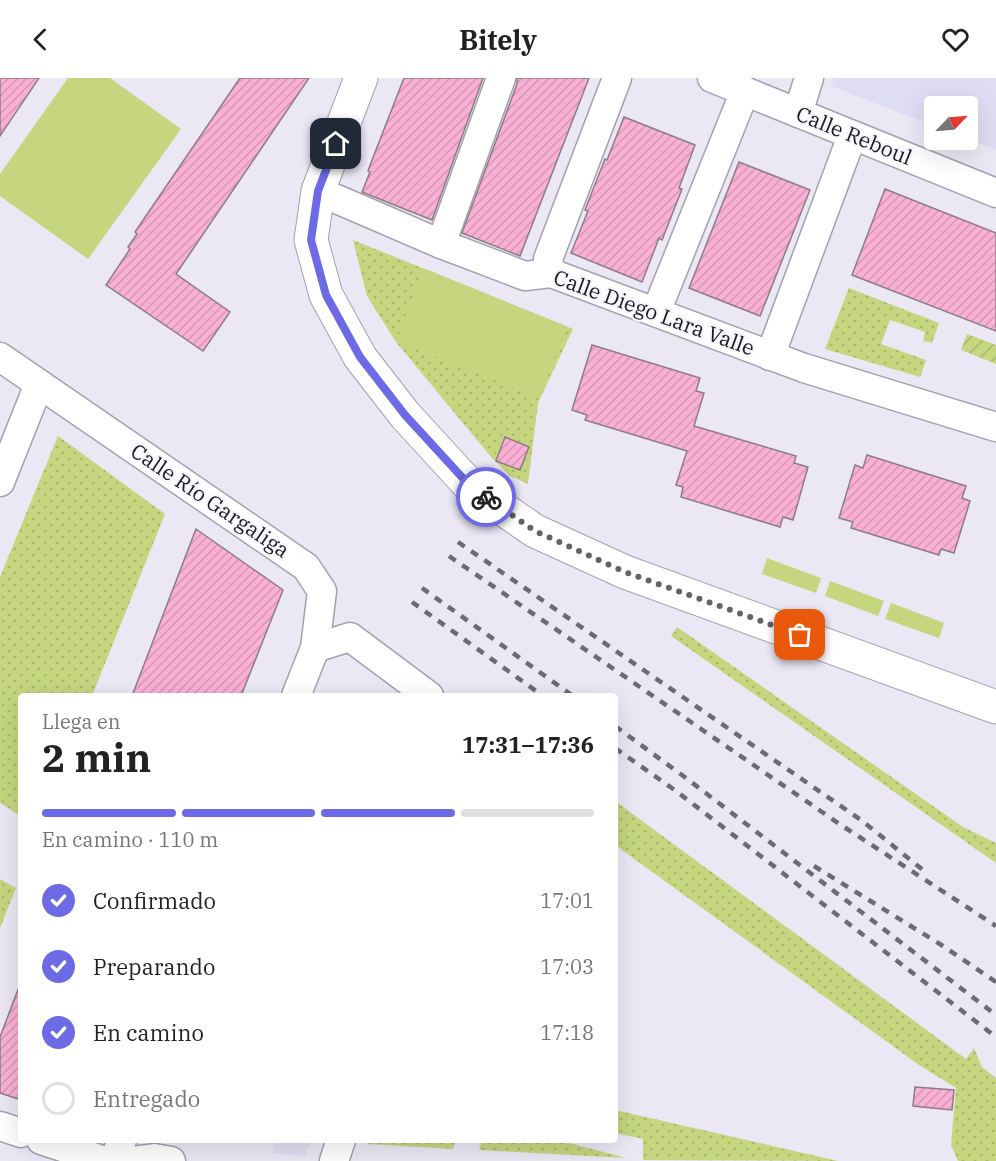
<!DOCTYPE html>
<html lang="es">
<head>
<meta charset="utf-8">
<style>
  :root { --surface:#fff; --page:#f2f2f2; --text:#222; --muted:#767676; --line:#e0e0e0; --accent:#6c6ae4 }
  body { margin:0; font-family:"IBM Plex Serif",serif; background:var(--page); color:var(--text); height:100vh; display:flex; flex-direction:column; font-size:22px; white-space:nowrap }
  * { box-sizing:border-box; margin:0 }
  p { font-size:20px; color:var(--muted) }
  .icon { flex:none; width:33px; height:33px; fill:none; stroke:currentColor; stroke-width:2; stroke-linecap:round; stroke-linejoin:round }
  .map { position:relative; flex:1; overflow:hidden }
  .panel { position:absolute; left:18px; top:615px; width:600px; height:450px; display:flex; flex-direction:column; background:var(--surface); border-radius:6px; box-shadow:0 6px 24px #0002 }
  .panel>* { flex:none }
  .needle { width:39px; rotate:65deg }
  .fabs { position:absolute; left:924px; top:18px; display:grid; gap:12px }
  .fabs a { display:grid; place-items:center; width:54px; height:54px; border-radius:6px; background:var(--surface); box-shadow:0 6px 24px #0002; font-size:30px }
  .pin { position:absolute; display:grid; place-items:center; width:51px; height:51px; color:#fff; margin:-26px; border-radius:12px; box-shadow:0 3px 9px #0006 }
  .courier { position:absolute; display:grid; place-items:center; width:60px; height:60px; margin:-30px; border:4px solid #6c6ae4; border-radius:50%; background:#fff; color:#222; box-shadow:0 2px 8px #0007 }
  .summary em { font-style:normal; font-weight:700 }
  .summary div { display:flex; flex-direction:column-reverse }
  .summary { display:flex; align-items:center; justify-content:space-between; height:102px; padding:0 24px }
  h1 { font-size:39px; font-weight:700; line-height:45px }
  .bar { display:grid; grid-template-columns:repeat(4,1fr); gap:9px 6px; align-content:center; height:72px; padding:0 24px }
  .bar i { height:8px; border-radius:4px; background:var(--line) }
  .bar .current { background:var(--accent) }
  .bar p { grid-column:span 4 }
  ol { padding:0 24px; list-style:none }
  li { display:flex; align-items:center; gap:18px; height:66px }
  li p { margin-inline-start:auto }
  li .icon { padding:6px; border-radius:50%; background:var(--accent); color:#fff; stroke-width:4 }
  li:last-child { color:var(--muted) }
  li i { width:33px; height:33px; border:3px solid var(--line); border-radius:50% }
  header { display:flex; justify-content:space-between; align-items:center; height:78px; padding:0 24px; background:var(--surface); font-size:27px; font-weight:700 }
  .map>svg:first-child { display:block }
  .commercial { fill:#dfddf3 }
  .grass { fill:url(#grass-dots) }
  .garden { fill:url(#garden-furrows) }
  .pitch { fill:#c5d67f }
  .building { fill:url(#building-hatch); stroke:#8b7d83; stroke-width:1.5 }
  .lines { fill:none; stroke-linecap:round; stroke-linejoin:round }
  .minor-casing { stroke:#a4a1ae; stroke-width:31 }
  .tertiary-casing { stroke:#a4a1ae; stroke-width:35 }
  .minor { stroke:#fff; stroke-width:28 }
  .tertiary { stroke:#fff; stroke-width:33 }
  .rail { stroke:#6c6a73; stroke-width:4.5; stroke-dasharray:8 8; stroke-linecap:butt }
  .done { stroke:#64626a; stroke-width:6; stroke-dasharray:0 10.8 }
  .route { stroke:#6c6ae4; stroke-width:8 }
  .labels { text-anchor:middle; stroke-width:4.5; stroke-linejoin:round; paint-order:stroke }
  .street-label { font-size:21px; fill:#1b1a1f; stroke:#f7f5fe }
</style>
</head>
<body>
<header><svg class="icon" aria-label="back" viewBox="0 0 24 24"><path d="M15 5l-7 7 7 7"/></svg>Bitely<svg class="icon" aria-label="heart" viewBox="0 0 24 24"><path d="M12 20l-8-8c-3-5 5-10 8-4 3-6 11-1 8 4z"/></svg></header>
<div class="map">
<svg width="996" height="1083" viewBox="0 0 996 1083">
  <defs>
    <pattern id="grass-dots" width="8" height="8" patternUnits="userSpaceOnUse" patternTransform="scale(1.5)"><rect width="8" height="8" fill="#c5d67f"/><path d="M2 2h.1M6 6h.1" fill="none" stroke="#a9b76d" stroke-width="1.8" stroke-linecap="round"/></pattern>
    <pattern id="garden-furrows" width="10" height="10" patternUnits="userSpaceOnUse" patternTransform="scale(1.5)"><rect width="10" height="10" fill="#c5d67f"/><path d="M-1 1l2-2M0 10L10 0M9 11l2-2" fill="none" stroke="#a9b76d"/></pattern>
    <pattern id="building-hatch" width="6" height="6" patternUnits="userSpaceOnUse" patternTransform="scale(1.5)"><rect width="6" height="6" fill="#fab0d5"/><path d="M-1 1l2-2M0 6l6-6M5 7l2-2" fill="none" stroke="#d697b6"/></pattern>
  </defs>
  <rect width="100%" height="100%" fill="#ebe7f5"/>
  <g class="commercial">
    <path d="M834,0H996V72L968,61V28H934V48L831,8Z"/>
    <path d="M274,1062H311L305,1078L273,1075Z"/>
  </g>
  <g class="grass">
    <path d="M353,162L573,251L538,325L528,406L510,398L491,379L396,264L367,218Z"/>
    <path d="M849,210L939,245L932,265L923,263L925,254L890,242L881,266L926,282L920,299L825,271Z"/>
    <path d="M58,358L165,436L92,618H21V738L0,725V499Z"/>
    <path d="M677,549L963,749L996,765V785L671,558Z"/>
    <path d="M615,723L966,981L974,970L982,989L996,1000V1083H958L951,1067L956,1010L919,987L615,767Z"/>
    <path d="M0,801L16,810L0,850Z"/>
    <path d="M615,1032L838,1083L643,1082V1061L615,1055Z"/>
    <path d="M370,1062H456L453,1071L368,1066Z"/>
    <path d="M482,1062H558L626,1080L479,1072Z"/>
  </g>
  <path class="garden" d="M967,256L996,267V286L961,272Z"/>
  <g class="pitch">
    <path d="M68,0H110L181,51L88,181L0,118V96Z"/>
    <path d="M423,190L566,248L540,320L396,264Z"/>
    <path d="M767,480L821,500L816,515L762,496Z"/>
    <path d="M830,503L884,523L878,538L825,518Z"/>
    <path d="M891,525L944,545L939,560L885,541Z"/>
  </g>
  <g class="building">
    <path d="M0,0H39L0,58Z"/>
    <path d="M240,0H309L176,196L230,234L203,273L106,207L130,171L128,169L137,156L135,154Z"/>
    <path d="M404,0H483L432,142L362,114L370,94L368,93L374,77Z"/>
    <path d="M517,0H589L520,178L462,155L517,6Z"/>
    <path d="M624,39L695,67L679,110L682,111L662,162L659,160L642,204L571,175L588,133L585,132L605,81L607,82Z"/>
    <path d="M739,84L810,112L760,238L689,210Z"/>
    <path d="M885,111L996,155V253L852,197Z"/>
    <path d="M592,267L700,300L696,313L704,315L694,348L796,378L794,385L808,389L793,442L783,439L780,449L681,419L683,409L676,407L687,373L585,342L587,337L572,332Z"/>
    <path d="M505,359L529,369L520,392L496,383Z"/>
    <path d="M867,377L966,408L962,420L970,423L954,475L941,471L939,477L851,450L853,444L839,440L855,387L863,390Z"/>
    <path d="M196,451L283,512L241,618H132Z"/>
    <path d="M19,909H21V1022L0,1015V959Z"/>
    <path d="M915,1009L954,1012L952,1032L913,1028Z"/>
  </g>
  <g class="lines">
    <g class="minor-casing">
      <g id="minor">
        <path d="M712,0L996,115"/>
        <path d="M798,35L809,0"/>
        <path d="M318,113L441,166L525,198L551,195L804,290L996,349"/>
        <path d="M441,166L501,0"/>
        <path d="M551,195L548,181L617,0"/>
        <path d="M656,234L745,13"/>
        <path d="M770,278L852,58"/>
        <path d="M0,279L306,489L322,513L315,570L296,618"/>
        <path d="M0,404L39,306"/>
        <path d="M315,570L350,559L429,618"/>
        <path d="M0,1048L21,1055"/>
        <path d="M41,1062L105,1083"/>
        <path d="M114,1083L122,1062"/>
        <path d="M132,1083L154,1080L171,1083"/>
        <path d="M334,1083L341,1062"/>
      </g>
    </g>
    <g class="tertiary-casing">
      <path id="tertiary" d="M361,0L318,113L311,162L326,217L360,279L405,337L471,409L535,453L625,494L996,629"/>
    </g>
    <use href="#minor" class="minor"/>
    <use href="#tertiary" class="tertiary"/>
    <g class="rail">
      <path d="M458,464L861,742L923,792"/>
      <path d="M449,478L841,747L996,848"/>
      <path d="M422,510L573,618"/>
      <path d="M412,524L543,618"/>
      <path d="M615,648L686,700L996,937"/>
      <path d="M615,670L676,713L996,959"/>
      <path d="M814,788L943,868L996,904"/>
    </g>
  </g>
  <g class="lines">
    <path class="done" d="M486,419L535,453L625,494L800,557"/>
    <path class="route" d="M336,66L318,113L311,162L326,217L360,279L405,337L471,409L486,419"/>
  </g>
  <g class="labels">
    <g class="street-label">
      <text transform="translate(854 58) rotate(22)" y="7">Calle Reboul</text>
      <text transform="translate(654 235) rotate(20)" y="7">Calle Diego Lara Valle</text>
      <text transform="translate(210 423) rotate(34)" y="7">Calle Río Gargaliga</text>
    </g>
  </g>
</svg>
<div class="fabs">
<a><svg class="needle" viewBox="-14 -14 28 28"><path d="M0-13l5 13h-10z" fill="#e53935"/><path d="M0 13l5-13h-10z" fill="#767676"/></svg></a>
</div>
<div class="pin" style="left:800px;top:557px;background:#ea580c"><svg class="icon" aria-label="bag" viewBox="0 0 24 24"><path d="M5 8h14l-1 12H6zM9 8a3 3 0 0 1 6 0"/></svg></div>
<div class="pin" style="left:336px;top:66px;background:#1f2937"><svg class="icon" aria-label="home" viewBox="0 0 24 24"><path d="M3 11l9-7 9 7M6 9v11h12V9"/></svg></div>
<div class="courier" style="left:486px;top:419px"><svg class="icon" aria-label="bike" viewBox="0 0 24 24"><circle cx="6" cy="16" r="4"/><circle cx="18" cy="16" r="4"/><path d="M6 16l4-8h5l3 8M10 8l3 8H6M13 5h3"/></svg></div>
<section class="panel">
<div class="summary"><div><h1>2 min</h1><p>Llega en</p></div><em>17:31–17:36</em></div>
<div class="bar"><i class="current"></i><i class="current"></i><i class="current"></i><i></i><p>En camino · 110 m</p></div>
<ol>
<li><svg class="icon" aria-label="check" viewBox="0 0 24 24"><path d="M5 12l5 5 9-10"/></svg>Confirmado<p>17:01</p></li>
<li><svg class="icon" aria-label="check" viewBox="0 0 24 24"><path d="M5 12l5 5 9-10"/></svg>Preparando<p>17:03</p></li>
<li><svg class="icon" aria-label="check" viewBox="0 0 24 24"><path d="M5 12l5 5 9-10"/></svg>En camino<p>17:18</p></li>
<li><i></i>Entregado</li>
</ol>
</section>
</div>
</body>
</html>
